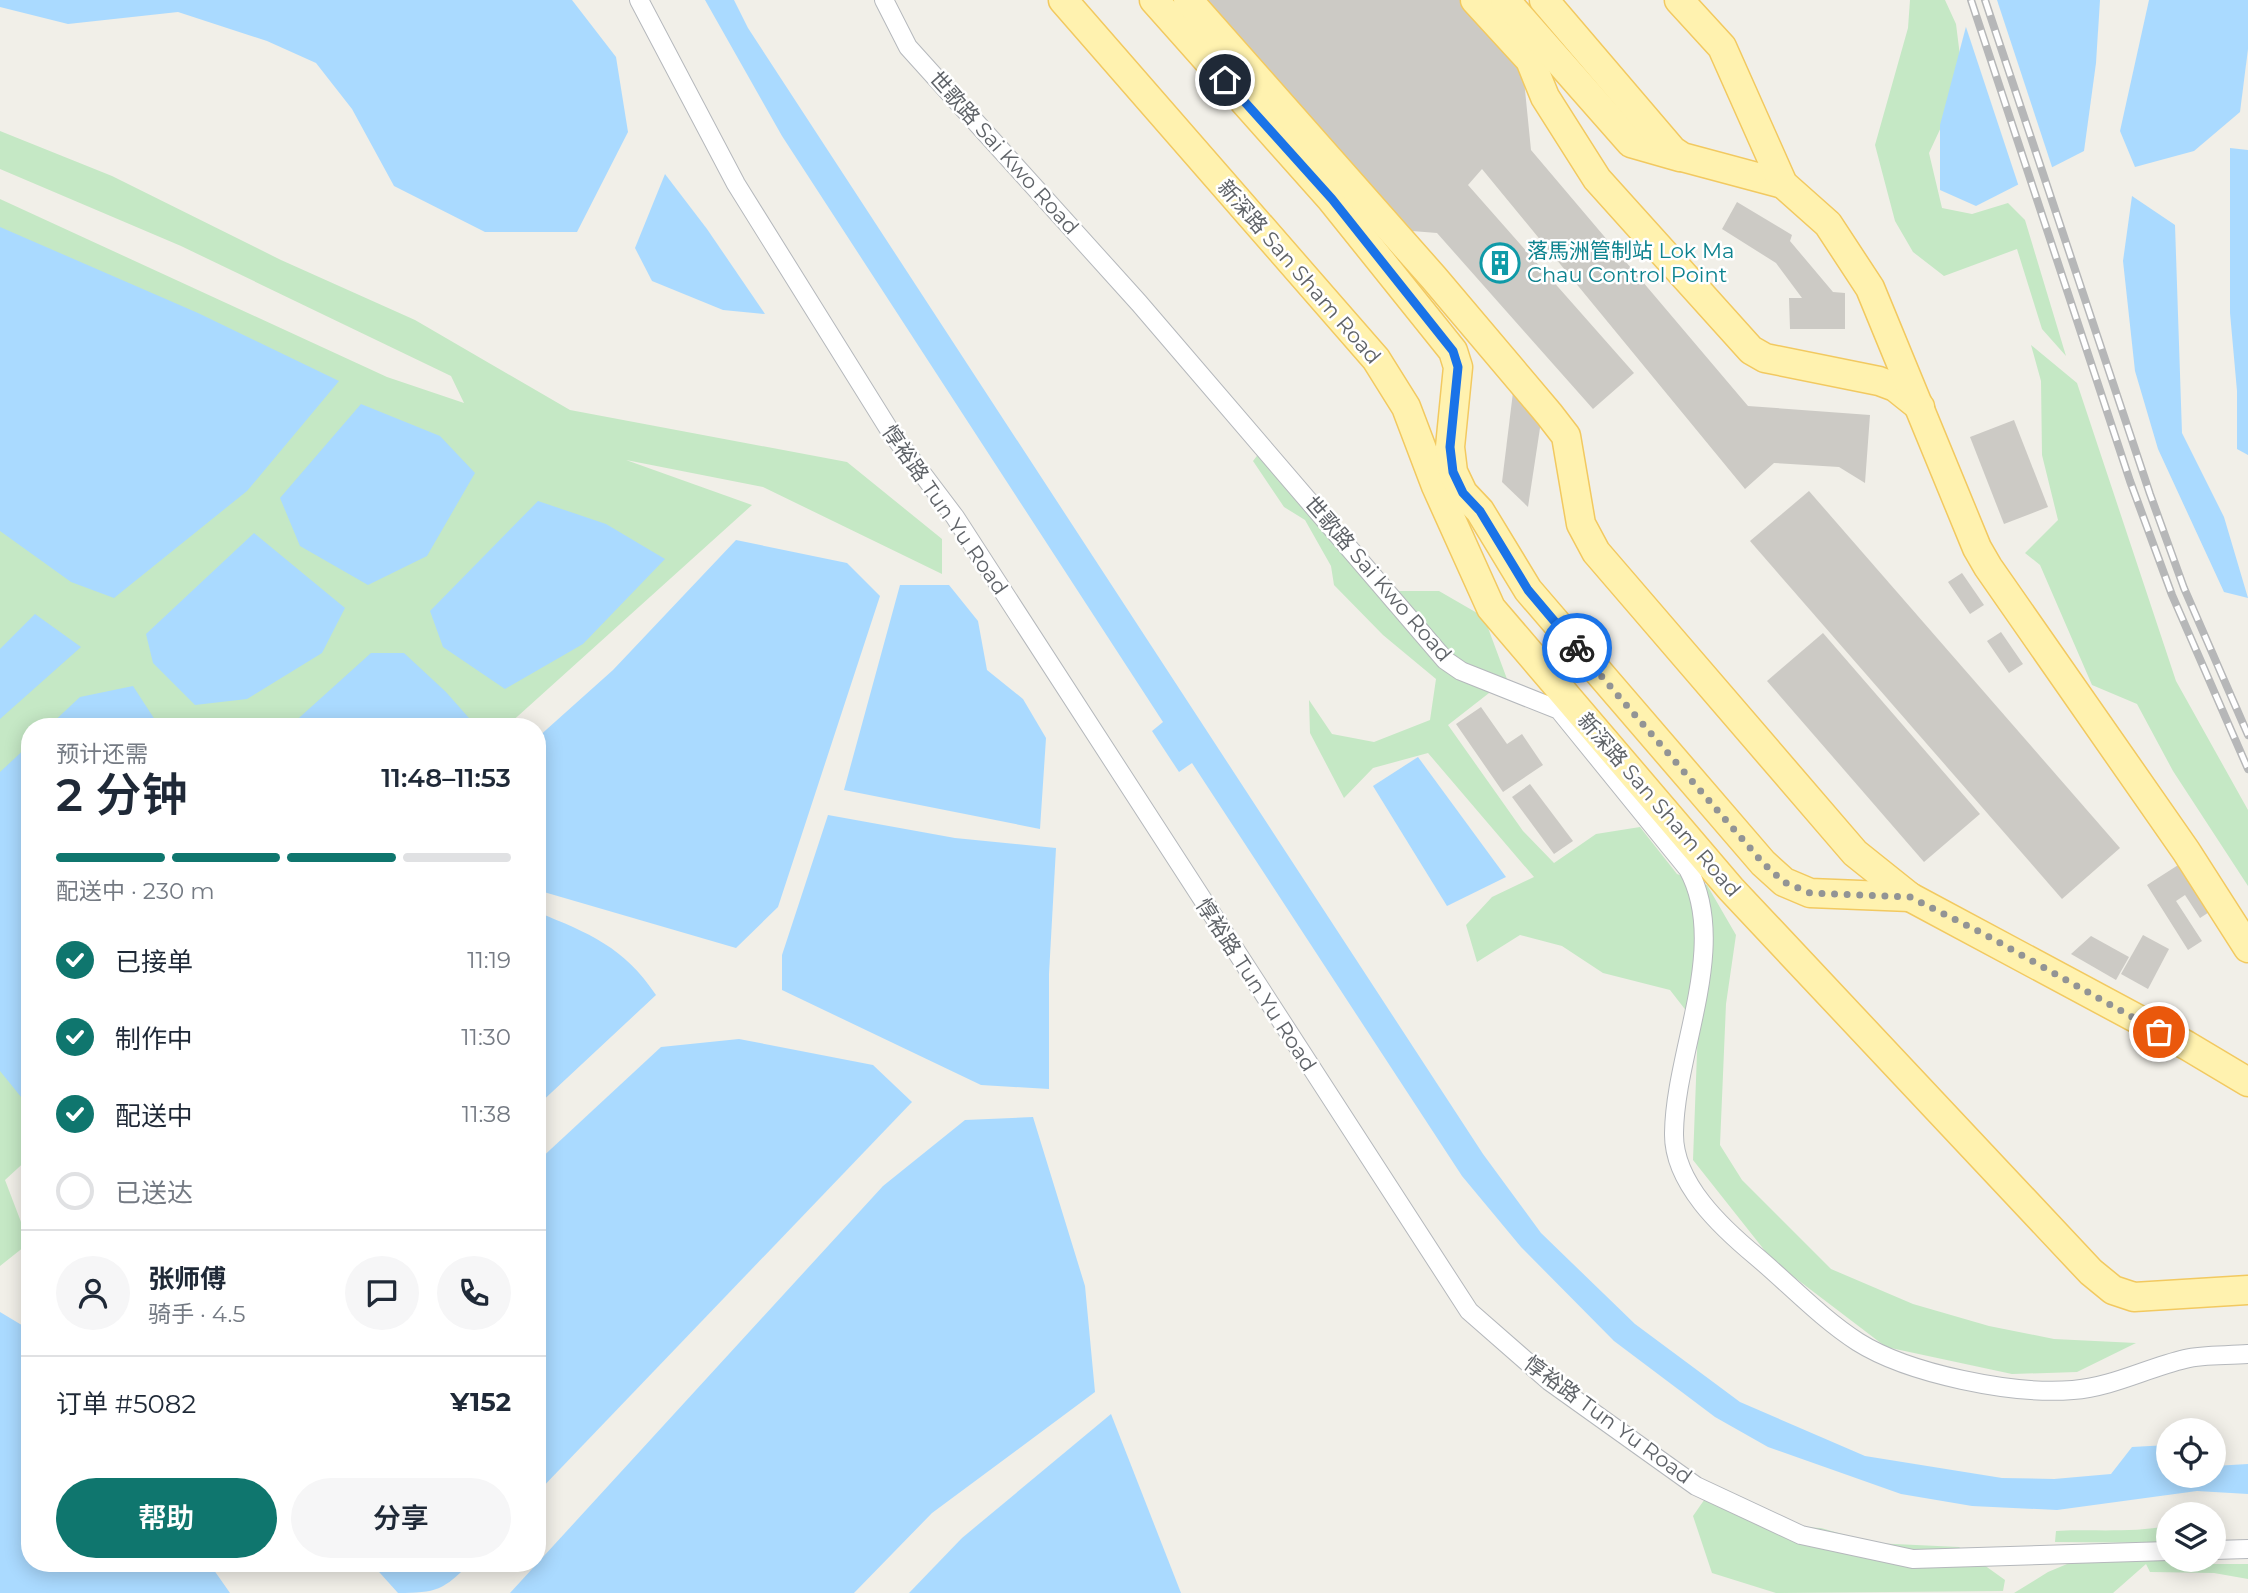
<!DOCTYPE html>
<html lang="zh">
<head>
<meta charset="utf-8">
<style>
  :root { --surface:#fff; --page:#f6f6f7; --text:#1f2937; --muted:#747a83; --line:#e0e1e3; --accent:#0f766e }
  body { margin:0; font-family:Montserrat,"Noto Sans SC",sans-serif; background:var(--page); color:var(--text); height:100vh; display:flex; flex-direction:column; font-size:26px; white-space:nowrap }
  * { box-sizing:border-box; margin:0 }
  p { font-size:23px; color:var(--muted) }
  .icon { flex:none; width:38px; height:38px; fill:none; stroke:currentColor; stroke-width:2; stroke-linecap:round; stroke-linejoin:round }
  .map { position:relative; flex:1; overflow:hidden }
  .sheet { position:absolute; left:21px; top:718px; width:525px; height:854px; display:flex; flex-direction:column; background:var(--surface); border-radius:28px; box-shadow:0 4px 18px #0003 }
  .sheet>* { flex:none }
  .controls { position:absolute; left:2156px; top:1418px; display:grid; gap:14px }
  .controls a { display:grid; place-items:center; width:70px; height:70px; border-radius:50%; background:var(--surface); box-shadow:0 4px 18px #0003; font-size:35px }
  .pin { position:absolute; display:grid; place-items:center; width:60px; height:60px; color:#fff; margin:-30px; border:4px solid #fff; border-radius:50%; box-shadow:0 2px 7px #0007 }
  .courier { position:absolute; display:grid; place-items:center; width:70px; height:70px; margin:-35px; border:5px solid #1a73e8; border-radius:50%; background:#fff; color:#222; box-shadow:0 2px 9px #0007 }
  .head em { font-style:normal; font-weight:600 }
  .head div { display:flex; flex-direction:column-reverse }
  .head { display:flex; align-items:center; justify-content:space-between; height:119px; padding:0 35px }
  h1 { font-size:46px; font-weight:600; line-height:52px }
  .bar { display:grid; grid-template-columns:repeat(4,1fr); gap:10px 7px; align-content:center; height:84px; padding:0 35px }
  .bar i { height:9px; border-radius:5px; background:var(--line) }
  .bar .current { background:var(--accent) }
  .bar p { grid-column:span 4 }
  .line { display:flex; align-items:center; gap:18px; padding:0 35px; border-top:2px solid var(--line) }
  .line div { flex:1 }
  .round { display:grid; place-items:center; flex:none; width:74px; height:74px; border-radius:37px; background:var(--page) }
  ol { padding:0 35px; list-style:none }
  li { display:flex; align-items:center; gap:21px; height:77px }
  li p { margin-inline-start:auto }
  li .icon { padding:7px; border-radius:50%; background:var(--accent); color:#fff; stroke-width:4 }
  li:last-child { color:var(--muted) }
  li i { width:38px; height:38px; border:4px solid var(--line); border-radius:50% }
  .cta { display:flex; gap:14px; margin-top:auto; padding:14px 35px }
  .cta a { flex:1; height:80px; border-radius:42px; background:var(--accent); color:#fff; font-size:28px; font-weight:600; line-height:80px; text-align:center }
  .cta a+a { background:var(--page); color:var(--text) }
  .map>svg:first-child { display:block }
  .green { fill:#c5e8c5 }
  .water { fill:#aadaff }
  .pier { fill:#f1efe8 }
  .building { fill:#cccac5 }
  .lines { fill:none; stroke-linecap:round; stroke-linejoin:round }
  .street-casing { stroke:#b5b8bc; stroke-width:20 }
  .primary-casing { stroke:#f2c960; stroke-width:31 }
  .street { stroke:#fff; stroke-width:18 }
  .primary { stroke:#fff2af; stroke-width:28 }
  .rail-casing { stroke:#b6b7b8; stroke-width:8 }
  .rail { stroke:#fff; stroke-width:5; stroke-dasharray:16; stroke-linecap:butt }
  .done { stroke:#929495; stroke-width:7; stroke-dasharray:0 12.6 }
  .route { stroke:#1a73e8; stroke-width:9 }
  .labels { text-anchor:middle; stroke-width:5; stroke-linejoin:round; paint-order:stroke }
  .street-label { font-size:21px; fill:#5f6368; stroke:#fff }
  .culture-label { font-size:21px; fill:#0d838f; stroke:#fff; text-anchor:start }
</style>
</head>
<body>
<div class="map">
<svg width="2248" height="1593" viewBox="0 0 2248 1593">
  <rect width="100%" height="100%" fill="#f1efe8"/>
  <g class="green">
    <path d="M1910,0H1945L1956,24L1963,80L1929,153L1942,208L1972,214L2008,203L2025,220L2066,356L2042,329L2017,249L1944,276L1913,252L1895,221L1875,145L1908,28Z"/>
    <path d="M0,131L112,176L281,260L415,320L570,410L847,462L942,539V574L763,487L626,460L752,505L507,726H30V1157L5,1180L29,1243L0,1266V199L387,377L464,403L451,376L181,246L0,169Z"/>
    <path d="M2031,345L2077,383L2176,681L2248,810V886L2173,771L2137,704L2092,685L2040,565L2025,553L2058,520L2042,455L2041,381Z"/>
    <path d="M1267,443L1392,591H1439L1484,617L1507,679L1448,725L1523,831L1554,863L1596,834L1640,827L1677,874L1707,885L1736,935L1726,1004L1720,1145L1742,1180L1831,1269L1913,1304L1989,1326L2054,1339L2136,1343L2077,1372L2012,1374L1886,1347L1773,1261L1693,1160L1698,1026L1670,990L1603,973L1562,946L1520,935L1477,962L1466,925L1492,897L1534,877L1428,753L1373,768L1344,798L1310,733L1309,700L1332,734L1374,742L1430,720L1436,679L1383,635L1334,585L1331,566L1305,520L1284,507L1253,461Z"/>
    <path d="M1709,1493L1742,1499L1758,1525L1821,1528L1873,1543L1959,1547L2005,1580L2003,1591L1776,1593L1712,1573L1693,1516Z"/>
    <path d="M2168,1526V1543L2055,1542L2056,1531C2094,1529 2132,1533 2168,1526Z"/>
    <path d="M2154,1557L2200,1564H2248V1579L2214,1573L2150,1572L2146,1564L2113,1593H2014L2048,1572L2079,1559Z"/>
  </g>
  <g class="water">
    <path d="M0,0H572L616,57L628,132L577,232H485L394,186L352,109L316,63L267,41L178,12L68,24L0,7Z"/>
    <path d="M705,0H734L748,28L1483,1154L1541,1233L1635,1324L1740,1402L1865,1456L2002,1478L2054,1479L2111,1474L2132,1447L2168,1445V1475H2214V1466L2248,1464V1494L2197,1491L2057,1510L1972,1506L1901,1494L1768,1447L1715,1417L1614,1341L1521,1247L1462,1176L1192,763L1179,772L1152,731L1163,722L782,136Z"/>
    <path d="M1973,0H2100L2096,63L2084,151L1976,206L1940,190V125Z"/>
    <path d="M2149,0H2248V49L2240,112L2194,151L2135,167L2120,131Z"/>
    <path d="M2230,148L2248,150V455L2237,449V391L2230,313Z"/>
    <path d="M665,174L707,229L765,314L723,310L652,281L635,248Z"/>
    <path d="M2132,196L2175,225L2182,433L2224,517L2248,598L2224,592L2158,449L2135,371L2123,261Z"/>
    <path d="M0,227L198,313L339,381L247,491L114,598L71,582L0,531Z"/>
    <path d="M361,404L440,436L475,473L427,556L368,585L300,546L280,498Z"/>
    <path d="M538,501L606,524L665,559L583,644L505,689L443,647L430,611Z"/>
    <path d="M254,533L345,608L322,653L247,699L195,705L153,663L146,634Z"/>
    <path d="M736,540L847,563L880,596L778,907L736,948L537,890V738L613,670Z"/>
    <path d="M900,585H949L978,621L987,670L1023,699L1046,738L1040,829L844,790Z"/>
    <path d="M35,614L81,647L0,719V649Z"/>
    <path d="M371,653H404L446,692L476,726H290Z"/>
    <path d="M133,686L159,726H49L80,697Z"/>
    <path d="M30,744V1108L0,1071V772Z"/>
    <path d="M1418,757L1506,877L1447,906L1373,786Z"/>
    <path d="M828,815L955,838L1056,848L1049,974V1089L981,1085L782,990V955Z"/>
    <path d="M537,912C589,933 624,947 656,995L537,1106Z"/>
    <path d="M739,1039L873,1065L912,1102L537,1493V1162L661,1047Z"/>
    <path d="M1033,1117L1085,1286L1095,1392L932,1513L854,1593H510L883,1186L965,1120Z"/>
    <path d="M0,1312L30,1330V1563H209L230,1593H0Z"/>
    <path d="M1111,1414L1181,1593H909L962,1538Z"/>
    <path d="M371,1563H470C444,1590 436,1593 398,1593Z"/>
  </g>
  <path class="pier" d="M1969,0H1997L2053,170L2019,187L1964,21Z"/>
  <g class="building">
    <path d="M1206,0H1467L1522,60L1531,150L1748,406L1870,415L1865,483L1839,467L1774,463L1745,489L1482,169L1468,185L1634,373L1593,409L1437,233L1412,231Z"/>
    <path d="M1737,202L1792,235L1790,241L1833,292L1845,293V329H1790L1789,298H1802L1776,263L1722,229Z"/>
    <path d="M1514,384L1542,415L1528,507L1502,482Z"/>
    <path d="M2014,420L2048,507L2004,524L1970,437Z"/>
    <path d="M1809,491L2120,848L2062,899L1750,541Z"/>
    <path d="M1962,573L1984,605L1970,614L1948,582Z"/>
    <path d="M2001,632L2023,664L2009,673L1987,641Z"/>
    <path d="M1823,633L1980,814L1924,862L1767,681Z"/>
    <path d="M1481,707L1507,744L1522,734L1543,765L1503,792L1456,724Z"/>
    <path d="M1530,784L1573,841L1554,854L1512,797Z"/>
    <path d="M2186,860L2217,907L2200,918L2185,895L2176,901L2202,941L2188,950L2147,885Z"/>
    <path d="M2143,935L2169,949L2148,989L2121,974Z"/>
    <path d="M2091,936L2129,957L2116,980L2071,954Z"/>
  </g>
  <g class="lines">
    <g class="street-casing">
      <g id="street">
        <path d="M639,0L736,184L890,431L955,517L1469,1311L1549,1381L1696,1486L1801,1535L1913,1559L2168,1551"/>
        <path d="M884,0L908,47L1139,303L1445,660L1461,671L1559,710L1688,869C1730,946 1675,1050 1674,1133C1673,1183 1722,1228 1757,1257C1790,1285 1822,1319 1858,1342C1909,1374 2013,1395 2073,1390C2112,1387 2147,1368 2185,1359C2205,1354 2228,1356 2248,1354"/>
        <path d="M2214,1550L2248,1549"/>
      </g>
    </g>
    <g class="primary-casing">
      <g id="primary">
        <path d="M1063,0L1376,359L1406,407L1436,486L1491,608L1731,889L2091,1272L2113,1290L2134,1297L2248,1290"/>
        <path d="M1154,0L1331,199L1453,351L1458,367L1450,447L1453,472L1463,493L1480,511L1528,590L1763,863L1784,882L1810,893L1910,897"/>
        <path d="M1188,0L1434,278L1549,414L1566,436L1581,524L1596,552L1855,853L1910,897L2186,1045L2248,1082"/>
        <path d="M1475,0L1530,60L1545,97L1597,179L1751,350L1765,358L1879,381L1895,387L1920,407"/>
        <path d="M1505,0L1631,143L1680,157"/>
        <path d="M1544,0L1673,151L1682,157L1783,184"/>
        <path d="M1679,0L1722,47L1783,184L1828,224L1870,288L1977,548L1988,567L2186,851L2248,948"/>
      </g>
    </g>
    <use href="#street" class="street"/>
    <use href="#primary" class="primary"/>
    <g class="rail-casing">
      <g id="rail">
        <path d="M1971,0L2130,481L2172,595L2248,769"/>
        <path d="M1985,0L2150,494L2184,588L2248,735"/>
      </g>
    </g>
    <use href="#rail" class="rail"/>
  </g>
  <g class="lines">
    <path class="done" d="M1577,648L1763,863L1784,882L1810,893L1910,897L1984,934L2159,1032"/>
    <path class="route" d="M1225,80L1332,199L1453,351L1458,367L1450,447L1453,472L1463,493L1480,511L1528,590L1577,648"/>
  </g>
  <defs>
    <g id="building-ring" transform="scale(2.0125)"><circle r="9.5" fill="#fff" stroke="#0f9aa8" stroke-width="1.5"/><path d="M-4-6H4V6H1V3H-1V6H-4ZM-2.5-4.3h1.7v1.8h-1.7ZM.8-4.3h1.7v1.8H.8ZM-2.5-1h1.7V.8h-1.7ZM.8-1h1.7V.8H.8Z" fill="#0f9aa8"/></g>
  </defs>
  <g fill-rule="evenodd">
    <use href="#building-ring" x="1500" y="263"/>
  </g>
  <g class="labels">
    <g class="street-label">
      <text transform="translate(1004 153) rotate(48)" y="7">世歌路 Sai Kwo Road</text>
      <text transform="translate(1299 272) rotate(49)" y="7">新深路 San Sham Road</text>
      <text transform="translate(945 510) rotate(55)" y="7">惇裕路 Tun Yu Road</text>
      <text transform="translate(1378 579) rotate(49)" y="7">世歌路 Sai Kwo Road</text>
      <text transform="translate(1659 805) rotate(49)" y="7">新深路 San Sham Road</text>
      <text transform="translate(1256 985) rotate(57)" y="7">惇裕路 Tun Yu Road</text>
      <text transform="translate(1608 1420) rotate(36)" y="7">惇裕路 Tun Yu Road</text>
    </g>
    <g class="culture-label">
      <text x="1527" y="258">落馬洲管制站 Lok Ma<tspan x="1527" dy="24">Chau Control Point</tspan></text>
    </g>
  </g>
</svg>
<div class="controls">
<a><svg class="icon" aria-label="locate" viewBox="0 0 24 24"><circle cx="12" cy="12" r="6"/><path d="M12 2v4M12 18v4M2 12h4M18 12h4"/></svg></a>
<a><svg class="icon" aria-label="layers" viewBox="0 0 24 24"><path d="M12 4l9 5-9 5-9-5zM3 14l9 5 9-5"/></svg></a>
</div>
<div class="pin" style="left:2159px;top:1032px;background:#ea580c"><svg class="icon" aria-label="bag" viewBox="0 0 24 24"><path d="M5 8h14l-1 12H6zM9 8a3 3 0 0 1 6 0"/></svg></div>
<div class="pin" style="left:1225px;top:80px;background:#1f2937"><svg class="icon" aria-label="home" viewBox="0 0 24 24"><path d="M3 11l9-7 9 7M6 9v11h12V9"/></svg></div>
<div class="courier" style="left:1577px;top:648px"><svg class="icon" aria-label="bike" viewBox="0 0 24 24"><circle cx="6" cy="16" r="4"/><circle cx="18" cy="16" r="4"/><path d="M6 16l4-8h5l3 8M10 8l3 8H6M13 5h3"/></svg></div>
<section class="sheet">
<div class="head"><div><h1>2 分钟</h1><p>预计还需</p></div><em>11:48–11:53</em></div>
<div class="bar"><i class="current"></i><i class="current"></i><i class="current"></i><i></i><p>配送中 · 230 m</p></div>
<ol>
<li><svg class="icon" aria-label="check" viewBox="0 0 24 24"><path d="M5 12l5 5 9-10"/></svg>已接单<p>11:19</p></li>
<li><svg class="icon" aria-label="check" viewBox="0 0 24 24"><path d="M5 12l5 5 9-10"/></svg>制作中<p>11:30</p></li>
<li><svg class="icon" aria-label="check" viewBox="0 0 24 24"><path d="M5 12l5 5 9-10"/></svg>配送中<p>11:38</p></li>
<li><i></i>已送达</li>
</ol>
<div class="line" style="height:126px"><a class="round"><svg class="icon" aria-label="person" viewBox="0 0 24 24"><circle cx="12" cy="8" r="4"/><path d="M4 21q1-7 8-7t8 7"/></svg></a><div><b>张师傅</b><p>骑手 · 4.5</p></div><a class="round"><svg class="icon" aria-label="chat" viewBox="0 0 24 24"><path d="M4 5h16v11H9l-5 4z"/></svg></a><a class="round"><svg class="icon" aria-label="phone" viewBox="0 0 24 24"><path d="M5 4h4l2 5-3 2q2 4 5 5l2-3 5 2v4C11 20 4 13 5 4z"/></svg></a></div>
<div class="line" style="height:91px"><div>订单 #5082</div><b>¥152</b></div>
<div class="cta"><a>帮助</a><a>分享</a></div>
</section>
</div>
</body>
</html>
